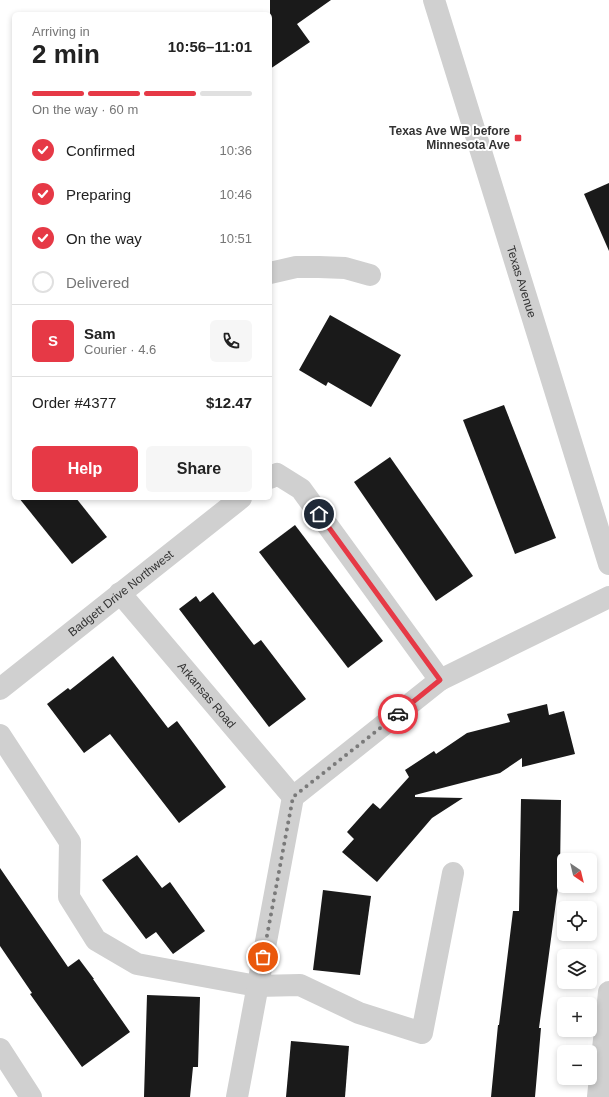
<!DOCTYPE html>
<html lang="en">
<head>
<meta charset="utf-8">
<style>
  :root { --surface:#fff; --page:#f6f6f6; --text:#222; --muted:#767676; --line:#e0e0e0; --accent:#e63946 }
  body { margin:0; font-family:Arial,sans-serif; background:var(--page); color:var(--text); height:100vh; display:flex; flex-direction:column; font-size:15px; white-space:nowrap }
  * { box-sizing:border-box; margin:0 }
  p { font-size:13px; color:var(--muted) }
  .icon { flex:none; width:22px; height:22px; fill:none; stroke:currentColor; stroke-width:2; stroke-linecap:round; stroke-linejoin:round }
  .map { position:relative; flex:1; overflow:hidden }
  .panel { position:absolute; left:12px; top:12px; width:260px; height:488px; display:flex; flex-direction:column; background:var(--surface); border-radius:6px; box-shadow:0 2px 6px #0003 }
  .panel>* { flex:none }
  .needle { width:26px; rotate:145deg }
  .fabs { position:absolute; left:557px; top:853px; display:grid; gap:8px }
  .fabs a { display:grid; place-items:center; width:40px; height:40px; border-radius:6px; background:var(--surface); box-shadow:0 2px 6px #0003; font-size:20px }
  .pin { position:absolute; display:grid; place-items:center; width:34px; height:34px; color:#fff; margin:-17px; border:2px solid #fff; border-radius:50%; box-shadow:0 1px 4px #0007 }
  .courier { position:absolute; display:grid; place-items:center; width:40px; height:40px; margin:-20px; border:3px solid #e63946; border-radius:50%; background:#fff; color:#222; box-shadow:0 1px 5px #0007 }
  .headline em { font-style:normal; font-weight:600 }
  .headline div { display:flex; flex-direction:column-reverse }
  .headline { display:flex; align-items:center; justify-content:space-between; height:68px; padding:0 20px }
  h1 { font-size:26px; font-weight:600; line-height:30px }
  .bar { display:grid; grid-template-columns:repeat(4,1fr); gap:6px 4px; align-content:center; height:48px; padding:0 20px }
  .bar i { height:5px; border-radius:3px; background:var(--line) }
  .bar .selected { background:var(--accent) }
  .bar p { grid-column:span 4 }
  .line { display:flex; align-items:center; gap:10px; padding:0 20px; border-top:1px solid var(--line) }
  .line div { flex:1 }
  .round { display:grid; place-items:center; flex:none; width:42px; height:42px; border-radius:6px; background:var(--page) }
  ol { padding:0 20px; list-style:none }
  li { display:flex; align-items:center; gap:12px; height:44px }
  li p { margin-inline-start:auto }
  li .icon { padding:4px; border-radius:50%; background:var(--accent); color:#fff; stroke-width:4 }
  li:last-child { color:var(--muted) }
  li i { width:22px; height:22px; border:2px solid var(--line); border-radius:50% }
  .button { display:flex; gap:8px; margin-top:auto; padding:8px 20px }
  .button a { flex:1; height:46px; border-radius:6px; background:var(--accent); color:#fff; font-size:16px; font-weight:600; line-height:46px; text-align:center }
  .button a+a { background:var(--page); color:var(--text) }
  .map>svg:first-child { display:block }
  .building { fill:#1a1a1a }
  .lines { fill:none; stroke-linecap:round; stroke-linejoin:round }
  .minor { stroke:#d0d0d0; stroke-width:22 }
  .done { stroke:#7a7a7a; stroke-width:4; stroke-dasharray:0 7.2 }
  .route { stroke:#e63946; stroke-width:5 }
  .poi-dot { fill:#e63946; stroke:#fff; stroke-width:1.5 }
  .labels { text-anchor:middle; stroke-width:4; stroke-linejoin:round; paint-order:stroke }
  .poi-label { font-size:12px; font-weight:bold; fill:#333; stroke:#fff; text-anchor:end }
  .street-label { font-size:12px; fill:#333; stroke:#fff }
</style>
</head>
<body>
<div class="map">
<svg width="609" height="1097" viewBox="0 0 609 1097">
  <rect width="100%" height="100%" fill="#fff"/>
  <g class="building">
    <path d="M270,0H331L297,24L310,42L270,69Z"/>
    <path d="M609,183V251L584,194Z"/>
    <path d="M330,315L401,355L371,407L328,382L326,386L299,370Z"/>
    <path d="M504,405L556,538L515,554L463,420Z"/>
    <path d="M390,457L473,576L436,601L354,482Z"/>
    <path d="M19,498H76L107,537L72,564Z"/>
    <path d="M295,525L383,641L348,668L259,552Z"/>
    <path d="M213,592L254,645L261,640L306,699L269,727L179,609L196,596L200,602Z"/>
    <path d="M113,656L168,728L177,721L226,787L179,823L110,734L84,753L47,704L68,688L70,690Z"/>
    <path d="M547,704L549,715L564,711L575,754L522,767V758L500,773L415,795V797L463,798L432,818L377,882L342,852L354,839L347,832L373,803L380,809L409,777L405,770L434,751L436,754L467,733L510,722L507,714Z"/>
    <path d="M521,799L561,800L560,872L539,1028H541L535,1097H491L498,1025H499L513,911H519Z"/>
    <path d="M137,855L162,888L170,882L205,931L173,954L156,932L146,939L102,880Z"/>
    <path d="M0,868L68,967L79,959L94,979H93L130,1032L82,1067L30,994L32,993L0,946Z"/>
    <path d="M323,890L371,896L360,975L313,970Z"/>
    <path d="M147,995L200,997L198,1067H193L190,1097H144Z"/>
    <path d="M291,1041L349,1046L345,1097H286Z"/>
  </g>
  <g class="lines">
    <g class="minor">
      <path id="s1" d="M434,0L609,564"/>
      <path d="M270,273L296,267H319L345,268L370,275"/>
      <path d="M270,478L277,474L301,489L440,680"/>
      <path id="s2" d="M120,593L293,797"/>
      <path id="s3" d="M0,689L241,498"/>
      <path d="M0,735L70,842L69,897L96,940L137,964L257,986L300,985L359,1013L422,1033L453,873"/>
      <path d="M0,1049L31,1097"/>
      <path d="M237,1097L293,797L440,680L609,597"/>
      <path d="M598,1097L609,992"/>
    </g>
  </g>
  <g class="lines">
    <path class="done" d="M263,957L293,797L398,714"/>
    <path class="route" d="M319,514L440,680L398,714"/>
  </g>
  <rect class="poi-dot" x="514" y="134" width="8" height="8" rx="2"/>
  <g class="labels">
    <g class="poi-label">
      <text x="510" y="135">Texas Ave WB before<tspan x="510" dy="14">Minnesota Ave</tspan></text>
    </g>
    <g class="street-label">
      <text dy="4" stroke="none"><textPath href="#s1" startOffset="295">Texas Avenue</textPath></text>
      <text dy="4" stroke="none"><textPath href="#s3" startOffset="154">Badgett Drive Northwest</textPath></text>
      <text dy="4" stroke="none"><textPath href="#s2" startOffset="134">Arkansas Road</textPath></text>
    </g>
  </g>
</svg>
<div class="fabs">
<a><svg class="needle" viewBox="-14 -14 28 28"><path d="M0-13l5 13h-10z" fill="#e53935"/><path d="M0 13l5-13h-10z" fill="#767676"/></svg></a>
<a><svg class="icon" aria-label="locate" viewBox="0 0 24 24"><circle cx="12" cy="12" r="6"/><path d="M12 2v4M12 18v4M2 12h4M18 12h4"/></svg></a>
<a><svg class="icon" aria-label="layers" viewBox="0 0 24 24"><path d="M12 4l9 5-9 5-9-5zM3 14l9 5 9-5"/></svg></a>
<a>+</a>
<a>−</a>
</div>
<div class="pin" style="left:263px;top:957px;background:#ea580c"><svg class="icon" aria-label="bag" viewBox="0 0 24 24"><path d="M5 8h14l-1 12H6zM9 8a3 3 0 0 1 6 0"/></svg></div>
<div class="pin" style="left:319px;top:514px;background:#1f2937"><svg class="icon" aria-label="home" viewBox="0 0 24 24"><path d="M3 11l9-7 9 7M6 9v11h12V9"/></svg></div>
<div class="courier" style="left:398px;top:714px"><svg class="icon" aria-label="car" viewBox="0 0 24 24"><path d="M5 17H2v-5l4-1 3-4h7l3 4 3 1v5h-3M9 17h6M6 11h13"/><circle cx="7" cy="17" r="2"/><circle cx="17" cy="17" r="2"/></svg></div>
<section class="panel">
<div class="headline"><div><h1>2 min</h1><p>Arriving in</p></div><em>10:56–11:01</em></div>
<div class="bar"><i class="selected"></i><i class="selected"></i><i class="selected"></i><i></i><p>On the way · 60 m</p></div>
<ol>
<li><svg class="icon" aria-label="check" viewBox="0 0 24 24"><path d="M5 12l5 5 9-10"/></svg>Confirmed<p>10:36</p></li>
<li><svg class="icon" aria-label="check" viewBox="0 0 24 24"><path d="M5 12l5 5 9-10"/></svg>Preparing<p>10:46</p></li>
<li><svg class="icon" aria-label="check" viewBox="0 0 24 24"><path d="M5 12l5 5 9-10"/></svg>On the way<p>10:51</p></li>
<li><i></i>Delivered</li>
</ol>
<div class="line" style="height:72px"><b class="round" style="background:var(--accent);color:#fff">S</b><div><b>Sam</b><p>Courier · 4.6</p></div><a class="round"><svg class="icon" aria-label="phone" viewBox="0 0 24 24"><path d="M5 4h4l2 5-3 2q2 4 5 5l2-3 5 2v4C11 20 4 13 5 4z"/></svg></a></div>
<div class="line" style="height:52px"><div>Order #4377</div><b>$12.47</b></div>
<div class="button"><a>Help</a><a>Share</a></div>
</section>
</div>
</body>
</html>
